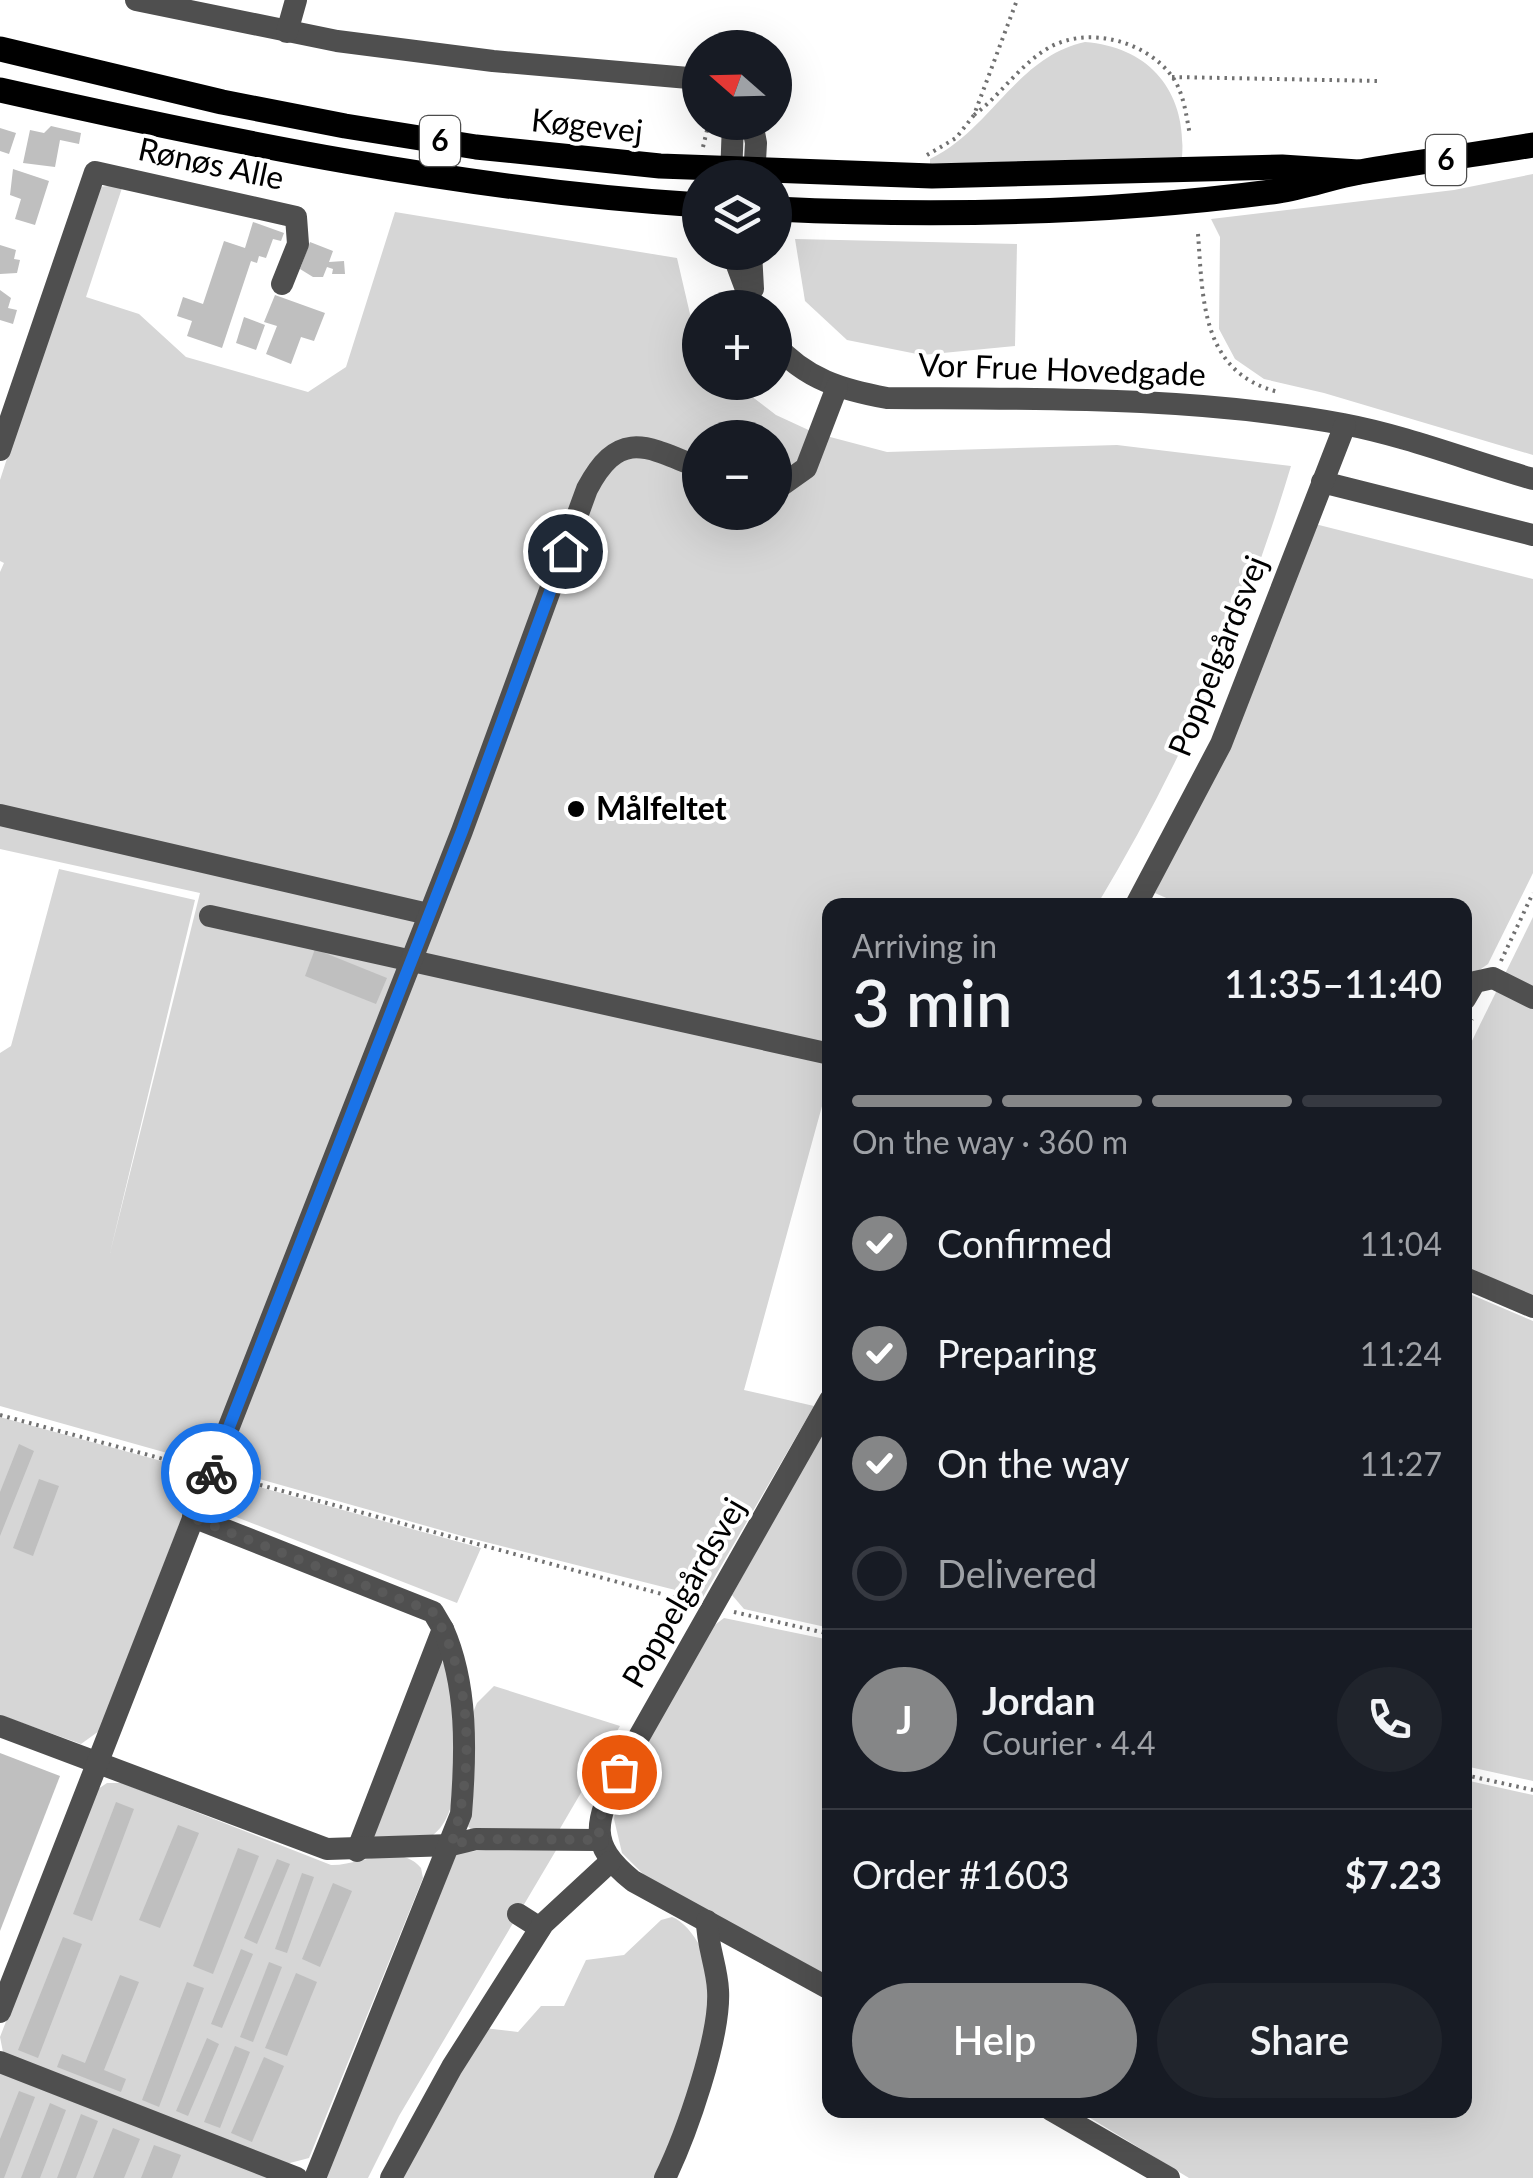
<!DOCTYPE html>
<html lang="en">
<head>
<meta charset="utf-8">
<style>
  :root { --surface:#171b24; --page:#20242c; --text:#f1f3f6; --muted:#9ea1a6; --line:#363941; --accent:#858687 }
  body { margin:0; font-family:Lato,sans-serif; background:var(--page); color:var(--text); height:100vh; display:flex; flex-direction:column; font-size:38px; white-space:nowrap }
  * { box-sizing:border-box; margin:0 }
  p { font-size:32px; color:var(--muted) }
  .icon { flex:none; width:55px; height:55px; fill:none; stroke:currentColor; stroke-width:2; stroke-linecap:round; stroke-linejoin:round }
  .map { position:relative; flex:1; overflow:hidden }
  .side { position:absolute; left:822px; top:898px; width:650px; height:1220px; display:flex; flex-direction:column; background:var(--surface); border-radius:20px; box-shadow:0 10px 40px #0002 }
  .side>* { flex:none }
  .needle { width:65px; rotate:290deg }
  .tools { position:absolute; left:682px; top:30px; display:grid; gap:20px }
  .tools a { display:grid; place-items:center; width:110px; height:110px; border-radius:50%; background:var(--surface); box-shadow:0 10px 40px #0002; font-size:50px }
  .pin { position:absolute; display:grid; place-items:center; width:85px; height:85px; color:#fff; margin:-42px; border:5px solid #fff; border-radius:50%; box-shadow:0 2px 10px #0007 }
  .courier { position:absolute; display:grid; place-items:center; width:100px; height:100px; margin:-50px; border:8px solid #1a73e8; border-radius:50%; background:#fff; color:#222; box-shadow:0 2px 12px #0007 }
  .head em { font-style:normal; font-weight:600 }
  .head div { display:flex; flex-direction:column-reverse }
  .head { display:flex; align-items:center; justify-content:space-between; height:170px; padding:0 30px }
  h1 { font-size:65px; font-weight:600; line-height:75px }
  .bar { display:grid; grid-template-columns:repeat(4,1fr); gap:15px 10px; align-content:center; height:120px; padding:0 30px }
  .bar i { height:12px; border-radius:8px; background:var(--line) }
  .bar .on { background:var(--accent) }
  .bar p { grid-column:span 4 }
  .line { display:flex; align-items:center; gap:25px; padding:0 30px; border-top:2px solid var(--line) }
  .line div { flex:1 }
  .round { display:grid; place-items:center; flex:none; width:105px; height:105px; border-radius:52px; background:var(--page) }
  ol { padding:0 30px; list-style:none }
  li { display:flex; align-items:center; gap:30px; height:110px }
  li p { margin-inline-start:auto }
  li .icon { padding:10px; border-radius:50%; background:var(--accent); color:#fff; stroke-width:4 }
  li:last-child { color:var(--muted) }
  li i { width:55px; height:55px; border:5px solid var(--line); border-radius:50% }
  .action { display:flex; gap:20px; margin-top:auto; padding:20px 30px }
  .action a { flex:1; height:115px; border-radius:60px; background:var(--accent); color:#fff; font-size:40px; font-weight:600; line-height:115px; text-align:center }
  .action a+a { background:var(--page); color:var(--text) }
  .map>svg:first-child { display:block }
  .green { fill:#d6d6d6; fill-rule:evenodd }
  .building { fill:#bfbfbf }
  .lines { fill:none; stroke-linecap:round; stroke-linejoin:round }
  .path { stroke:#717171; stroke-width:4; stroke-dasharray:2.5 5; stroke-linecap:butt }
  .minor { stroke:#4f4f4f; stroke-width:22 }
  .major { stroke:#000; stroke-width:25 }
  .done { stroke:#595959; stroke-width:10; stroke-dasharray:0 18 }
  .route { stroke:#1a73e8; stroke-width:12 }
  .poi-dot { fill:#000; stroke:#fff; stroke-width:4 }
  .labels { text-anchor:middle; stroke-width:8; stroke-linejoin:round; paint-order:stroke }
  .shield { fill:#fff; stroke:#4c4c4c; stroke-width:2.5 }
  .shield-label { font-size:30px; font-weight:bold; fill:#000 }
  .street-label { font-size:32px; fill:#000; stroke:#fff }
  .poi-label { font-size:32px; font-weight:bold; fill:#000; stroke:#fff; text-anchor:start }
</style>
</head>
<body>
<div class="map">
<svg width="1533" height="2178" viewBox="0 0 1533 2178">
  <rect width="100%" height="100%" fill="#fff"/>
  <g class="green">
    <path d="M1085,42C1150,47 1187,92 1182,157L930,164V159C991,130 1016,57 1085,42Z"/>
    <path d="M1533,174V455L1324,393L1264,379L1235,359L1219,329L1220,237L1211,219L1454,190Z"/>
    <path d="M123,185L86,297L139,314L186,357L308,392L346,367L395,212L677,258L690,314L700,332V382L734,383L776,415L815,433L887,452L1117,445L1291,466C1245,620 1180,767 1097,905H830V1077L744,1390L814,1406L703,1597L462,1536L0,1406V1053L11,1046L59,869L195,900L110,1253L200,893L0,849V572L4,563L0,561V480L95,187ZM700,438H775V512H700Z"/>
    <path d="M795,239L1017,244L1015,346L922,355L847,340L805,301Z"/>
    <path d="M1315,524L1533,579V873L1488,964L1465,980V905H1182L1155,893Z"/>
    <path d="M1533,917V1301L1465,1274V1055Z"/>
    <path d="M1465,1292L1533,1321V1781L1465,1766Z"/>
    <path d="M0,1417L176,1465L198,1476L99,1731L81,1744L0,1715Z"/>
    <path d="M830,1418V1628L744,1609L732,1595Z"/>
    <path d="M216,1475L481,1548L457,1603L203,1504Z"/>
    <path d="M724,1618L830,1640V1979L651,1882L622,1853L614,1819L619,1788L712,1627Z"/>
    <path d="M438,1659L449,1667C452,1710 471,1806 433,1835L373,1837Z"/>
    <path d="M494,1686L620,1726L558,1832L472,1831L466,1824L471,1717L477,1703Z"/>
    <path d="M1465,1780L1533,1795V2178H1189L1077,2110H1465Z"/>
    <path d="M107,1783H122L331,1865C358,1866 399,1841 421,1868L423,1878L309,2158L286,2164L4,2057L0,2037L95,1791Z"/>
    <path d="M523,1846L558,1847L399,2116L368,2178H322L457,1853Z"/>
    <path d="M672,1917C695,1925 717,1974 714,1997C705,2058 678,2120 657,2178H398L484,2028L518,2032L541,2006H564L586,1960L624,1955L661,1920Z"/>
    <path d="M0,2072L279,2178H0Z"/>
  </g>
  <g class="building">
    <path d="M51,126L81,133L79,144L60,140L55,167L23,163L30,130L44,133Z"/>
    <path d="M0,128L16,133L9,154L0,151Z"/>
    <path d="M13,169L49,181L35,225L15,219L21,199L10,195Z"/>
    <path d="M253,222L284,233L281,241L273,239L266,258L259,256L257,263L251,261L222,348L187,336L192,321L177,316L183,297L203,304L224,241L245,248Z"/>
    <path d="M310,242L333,251L329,262L344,261L345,274H332L333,269L327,267L323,277H313L300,269Z"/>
    <path d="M0,245L16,250L14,259L20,260L17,273L0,274Z"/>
    <path d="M0,290L11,298L8,308L17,310L13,324L0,320Z"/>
    <path d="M275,295L325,313L314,341L301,337L291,364L266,354L277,326L264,322Z"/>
    <path d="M244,317L265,325L256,350L236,343Z"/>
    <path d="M315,949L387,978L376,1004L305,976Z"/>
    <path d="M19,1444L34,1451L0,1536V1492Z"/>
    <path d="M39,1479L59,1486L33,1556L13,1548Z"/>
    <path d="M0,1753L60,1776L0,1931Z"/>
    <path d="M116,1802L134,1809L92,1921L73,1914Z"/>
    <path d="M178,1825L199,1833L160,1928L139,1920Z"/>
    <path d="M238,1848L259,1856L213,1974L193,1966Z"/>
    <path d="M277,1859L290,1864L257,1944L244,1938Z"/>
    <path d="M302,1873L314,1877L287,1953L275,1949Z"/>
    <path d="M333,1883L352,1891L320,1967L302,1959Z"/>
    <path d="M63,1937L82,1944L38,2058L18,2050Z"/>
    <path d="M241,1949L253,1954L222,2028L211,2024Z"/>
    <path d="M269,1962L282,1967L253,2042L240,2037Z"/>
    <path d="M296,1973L317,1982L287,2056L265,2048Z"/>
    <path d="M120,1975L139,1982L104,2070L126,2079L121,2092L57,2067L62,2054L85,2063Z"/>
    <path d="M187,1982L204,1988L159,2107L142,2100Z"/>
    <path d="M207,2038L219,2044L188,2116L176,2111Z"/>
    <path d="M235,2046L250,2052L220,2128L204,2122Z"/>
    <path d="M264,2057L284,2066L252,2142L231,2133Z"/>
    <path d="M19,2091L35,2097L4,2178H0V2139Z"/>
    <path d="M50,2103L66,2110L40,2178H21Z"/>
    <path d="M81,2114L98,2121L76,2178H57Z"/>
    <path d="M113,2128L140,2139L124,2178H93Z"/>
    <path d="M154,2145L181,2155L172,2178H141Z"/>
  </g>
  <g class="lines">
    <g class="path">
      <path d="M1172,77L1380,81"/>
      <path d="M974,115C1001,95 1020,64 1050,47C1089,26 1145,41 1171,75C1184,92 1186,115 1190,135"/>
      <path d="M703,147L709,122"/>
      <path d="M927,155L956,138L974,115L1017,0"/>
      <path d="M775,233H780V228"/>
      <path d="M1198,234C1203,300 1201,372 1278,392"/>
      <path d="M1501,961L1533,893"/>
      <path d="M1465,1033L1472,1019"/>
      <path d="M0,1415L193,1467"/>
      <path d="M231,1477L695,1603"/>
      <path d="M734,1612L830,1634"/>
      <path d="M1465,1775L1533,1790"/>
    </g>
    <g class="minor">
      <path d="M136,0L337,41L493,61L700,79"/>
      <path d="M287,32L296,0"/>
      <path d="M752,122L756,143L754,178"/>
      <path d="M731,178L733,122"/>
      <path d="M732,252L753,308"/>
      <path d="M751,252L753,289"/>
      <path d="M775,344C805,379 843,390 887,398C1039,399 1192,396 1343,424C1407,436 1470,461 1533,479"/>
      <path d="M0,450L95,172L296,217L298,244L282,284"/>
      <path d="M1322,482L1533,535"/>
      <path d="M775,490L806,468L837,387"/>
      <path d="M0,815L428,914"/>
      <path d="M1136,905L1221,744L1345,425"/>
      <path d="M210,916L830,1054"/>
      <path d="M1465,999L1475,982L1493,978L1533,998"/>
      <path d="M1465,1278L1533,1307"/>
      <path d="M830,1400L619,1772C596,1822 586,1843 633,1881L830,1989"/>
      <path d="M193,1517L433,1612L443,1629L357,1851"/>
      <path d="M0,1726L327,1849L451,1845L476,1839L598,1840"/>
      <path d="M518,1914L540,1928"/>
      <path d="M0,2012L462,831L587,489C619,429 645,445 700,468"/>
      <path d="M0,2062L297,2178"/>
      <path d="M1051,2110L1169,2178"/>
      <path d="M315,2178L461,1814C466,1753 468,1685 443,1629"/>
      <path d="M391,2178L452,2067L543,1924L610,1862"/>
      <path d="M665,2178C686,2135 721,2036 718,1990C717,1967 707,1945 707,1921"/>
    </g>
    <g class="major">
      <path d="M0,49L222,102L345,126L476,147L660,166L932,176L1282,167L1358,172"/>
      <path d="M0,90C231,142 463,190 700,205"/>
      <path d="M775,209C942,217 1112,213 1278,191C1305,187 1332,177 1360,172C1417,162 1475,155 1533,145"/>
    </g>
  </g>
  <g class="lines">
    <path class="done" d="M211,1473L193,1518L433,1612C473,1676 475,1774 451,1845L476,1839L598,1840L602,1809L619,1772"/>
    <path class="route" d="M211,1473L462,831L565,551"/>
  </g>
  <circle class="poi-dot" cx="576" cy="809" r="10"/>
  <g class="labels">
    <g class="shield">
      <rect x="420" y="116" width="40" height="50" rx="8"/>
      <rect x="1426" y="135" width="40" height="50" rx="8"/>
    </g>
    <g class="shield-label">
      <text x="440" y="151">6</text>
      <text x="1446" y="170">6</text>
    </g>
    <g class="street-label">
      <text transform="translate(587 126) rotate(6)" y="11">Køgevej</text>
      <text transform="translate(211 164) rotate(12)" y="11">Rønøs Alle</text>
      <text transform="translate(1062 370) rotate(2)" y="11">Vor Frue Hovedgade</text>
      <text transform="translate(1218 656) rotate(-68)" y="11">Poppelgårdsvej</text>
      <text transform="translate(684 1593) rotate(-60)" y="11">Poppelgårdsvej</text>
    </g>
    <g class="poi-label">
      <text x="596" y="820">Målfeltet</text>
    </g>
  </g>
</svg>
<div class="tools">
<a><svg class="needle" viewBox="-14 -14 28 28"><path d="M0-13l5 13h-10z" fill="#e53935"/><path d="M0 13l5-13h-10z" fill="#9ea1a6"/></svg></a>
<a><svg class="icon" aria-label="layers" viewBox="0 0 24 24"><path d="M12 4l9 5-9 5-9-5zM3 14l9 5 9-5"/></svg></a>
<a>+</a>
<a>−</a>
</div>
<div class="pin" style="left:619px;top:1772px;background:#ea580c"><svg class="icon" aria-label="bag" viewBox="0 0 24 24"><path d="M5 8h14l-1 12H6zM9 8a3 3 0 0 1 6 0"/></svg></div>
<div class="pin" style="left:565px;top:551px;background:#1f2937"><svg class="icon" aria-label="home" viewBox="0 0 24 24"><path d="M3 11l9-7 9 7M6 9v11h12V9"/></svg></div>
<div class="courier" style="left:211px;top:1473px"><svg class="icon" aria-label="bike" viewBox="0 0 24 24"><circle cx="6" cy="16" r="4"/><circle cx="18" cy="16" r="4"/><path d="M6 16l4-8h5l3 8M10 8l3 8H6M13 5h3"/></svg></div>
<section class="side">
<div class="head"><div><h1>3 min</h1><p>Arriving in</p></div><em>11:35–11:40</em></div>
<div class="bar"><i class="on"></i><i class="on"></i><i class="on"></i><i></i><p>On the way · 360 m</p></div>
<ol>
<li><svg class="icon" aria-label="check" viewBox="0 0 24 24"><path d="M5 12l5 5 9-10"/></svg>Confirmed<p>11:04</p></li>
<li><svg class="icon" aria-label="check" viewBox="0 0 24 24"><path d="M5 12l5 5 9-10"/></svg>Preparing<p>11:24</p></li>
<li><svg class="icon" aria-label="check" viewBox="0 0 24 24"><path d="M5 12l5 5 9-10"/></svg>On the way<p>11:27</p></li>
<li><i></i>Delivered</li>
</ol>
<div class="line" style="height:180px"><b class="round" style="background:var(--accent);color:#fff">J</b><div><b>Jordan</b><p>Courier · 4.4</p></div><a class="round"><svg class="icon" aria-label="phone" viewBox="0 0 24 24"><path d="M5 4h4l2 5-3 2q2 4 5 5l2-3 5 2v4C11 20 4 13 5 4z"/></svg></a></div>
<div class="line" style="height:130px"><div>Order #1603</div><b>$7.23</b></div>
<div class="action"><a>Help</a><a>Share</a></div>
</section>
</div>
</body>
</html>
